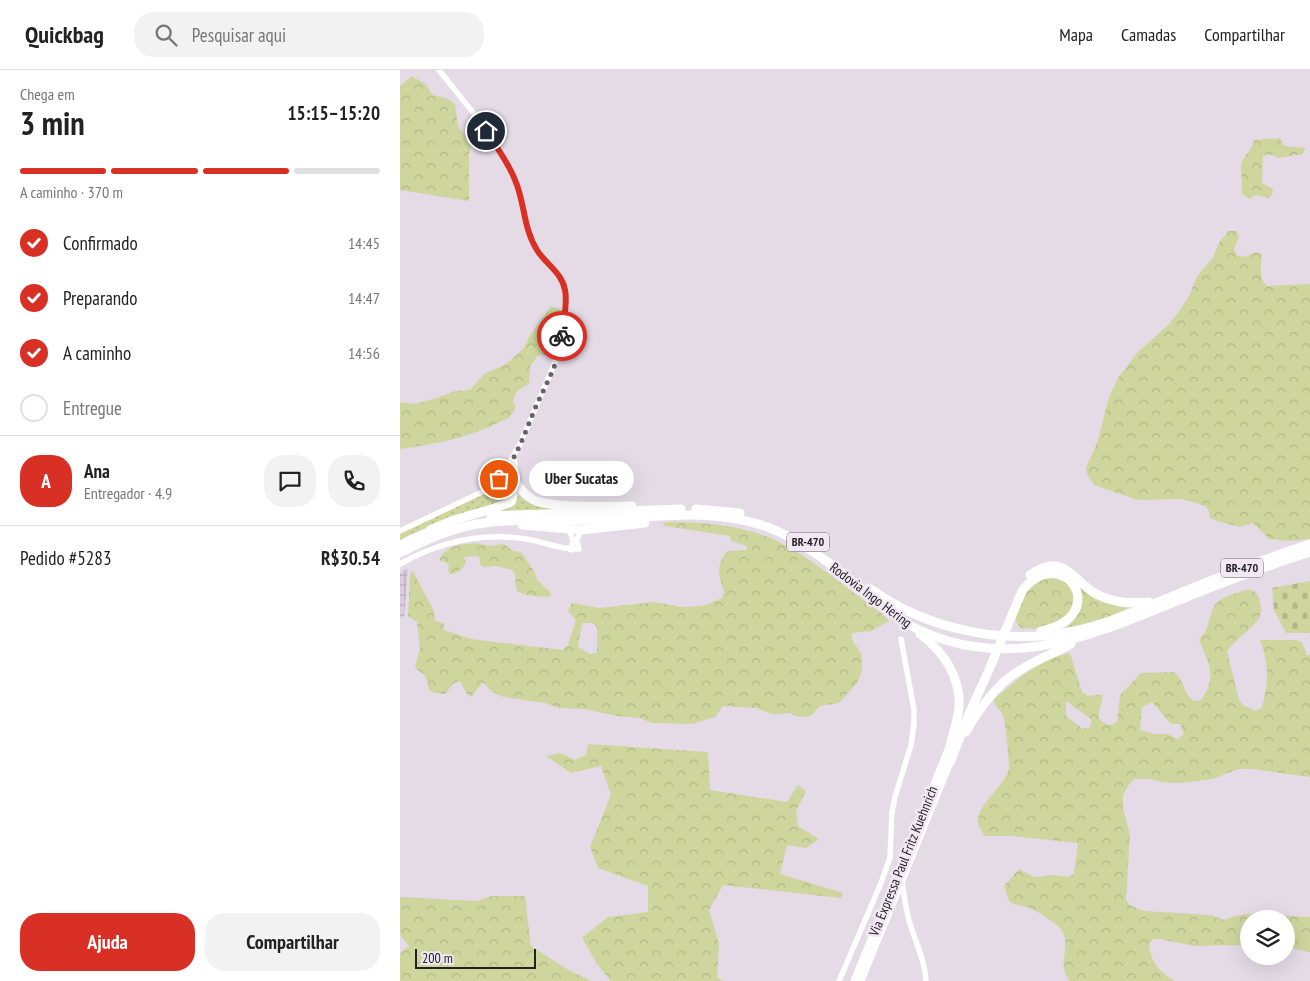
<!DOCTYPE html>
<html lang="pt">
<head>
<meta charset="utf-8">
<style>
  :root { --surface:#fff; --page:#f2f2f2; --text:#222; --muted:#767676; --line:#e0e0e0; --accent:#d93025 }
  body { margin:0; font-family:"PT Sans Narrow",sans-serif; background:var(--page); color:var(--text); height:100vh; display:flex; flex-direction:column; font-size:19px; white-space:nowrap }
  * { box-sizing:border-box; margin:0 }
  p { font-size:16px; color:var(--muted) }
  .icon { flex:none; width:28px; height:28px; fill:none; stroke:currentColor; stroke-width:2; stroke-linecap:round; stroke-linejoin:round }
  .map { position:relative; flex:1; overflow:hidden }
  .side { display:flex; flex-direction:column; background:var(--surface); width:400px }
  .side>* { flex:none }
  .fabs { position:absolute; left:840px; top:840px; display:grid; gap:10px }
  .fabs a { display:grid; place-items:center; width:55px; height:55px; border-radius:50%; background:var(--surface); box-shadow:0 5px 20px #0002; font-size:25px }
  .scale { position:absolute; left:15px; bottom:12px; width:121px; box-sizing:border-box; padding-left:5px; border:2px solid #242125; border-top:0; font-size:14px; line-height:18px; white-space:nowrap; color:#242125; -webkit-text-stroke:4px #f1e8f3; paint-order:stroke }
  .pin { position:absolute; display:grid; place-items:center; width:42px; height:42px; color:#fff; margin:-21px; border:2px solid #fff; border-radius:50%; box-shadow:0 1px 5px #0007 }
  .courier { position:absolute; display:grid; place-items:center; width:50px; height:50px; margin:-25px; border:4px solid #d93025; border-radius:50%; background:#fff; color:#222; box-shadow:0 1px 6px #0007 }
  .bubble { position:absolute; height:35px; border-radius:18px; background:var(--surface); box-shadow:0 5px 20px #0002; font-size:16px; font-weight:700; line-height:35px; text-align:center }
  .summary em { font-style:normal; font-weight:700 }
  .summary div { display:flex; flex-direction:column-reverse }
  .summary { display:flex; align-items:center; justify-content:space-between; height:85px; padding:0 20px }
  h1 { font-size:32px; font-weight:700; line-height:38px }
  .bar { display:grid; grid-template-columns:repeat(4,1fr); gap:8px 5px; align-content:center; height:60px; padding:0 20px }
  .bar i { height:6px; border-radius:4px; background:var(--line) }
  .bar .current { background:var(--accent) }
  .bar p { grid-column:span 4 }
  .line { display:flex; align-items:center; gap:12px; padding:0 20px; border-top:1px solid var(--line) }
  .line div { flex:1 }
  .round { display:grid; place-items:center; flex:none; width:52px; height:52px; border-radius:20px; background:var(--page) }
  ol { padding:0 20px; list-style:none }
  li { display:flex; align-items:center; gap:15px; height:55px }
  li p { margin-inline-start:auto }
  li .icon { padding:5px; border-radius:50%; background:var(--accent); color:#fff; stroke-width:4 }
  li:last-child { color:var(--muted) }
  li i { width:28px; height:28px; border:2px solid var(--line); border-radius:50% }
  .button { display:flex; gap:10px; margin-top:auto; padding:10px 20px }
  .button a { flex:1; height:58px; border-radius:20px; background:var(--accent); color:#fff; font-size:20px; font-weight:700; line-height:58px; text-align:center }
  .button a+a { background:var(--page); color:var(--text) }
  header { display:flex; align-items:center; gap:30px; box-sizing:border-box; height:70px; padding:0 25px; background:var(--surface); border-bottom:1px solid var(--line) }
  header strong { font-size:24px }
  nav { display:flex; gap:28px; margin-inline-start:auto; font-size:18px }
  .search { width:350px; height:45px; background:var(--page); display:flex; align-items:center; gap:12px; box-sizing:border-box; padding:0 18px; border-radius:20px; color:var(--muted); font-size:19px }
  main { display:flex; flex:1; min-height:0 }
  .map>svg:first-child { display:block }
  .industrial { fill:url(#industrial-grid) }
  .grass { fill:url(#grass-dots) }
  .forest { fill:url(#forest-crowns); fill-rule:evenodd }
  .cemetery { fill:url(#cemetery-stones) }
  .lines { fill:none; stroke-linecap:round; stroke-linejoin:round }
  .minor { stroke:#fff; stroke-width:5.5 }
  .major { stroke:#fff; stroke-width:7 }
  .highway { stroke:#fff; stroke-width:9 }
  .done { stroke:#676269; stroke-width:5; stroke-dasharray:0 9 }
  .route { stroke:#d93025; stroke-width:6 }
  .labels { text-anchor:middle; stroke-width:5; stroke-linejoin:round; paint-order:stroke }
  .shield { fill:#f1e8f3; stroke:#625d63; stroke-width:1 }
  .shield-label { font-size:12px; font-weight:bold; fill:#242125 }
  .street-label { font-size:14px; fill:#242125; stroke:#f1e8f3 }
</style>
</head>
<body>
<header>
<strong>Quickbag</strong>
<div class="search"><svg class="icon" aria-label="search" viewBox="0 0 24 24"><circle cx="10" cy="10" r="6"/><path d="M15 15l6 6"/></svg>Pesquisar aqui</div>
<nav><a>Mapa</a><a>Camadas</a><a>Compartilhar</a></nav>
</header>
<main>
<section class="side">
<div class="summary"><div><h1>3 min</h1><p>Chega em</p></div><em>15:15–15:20</em></div>
<div class="bar"><i class="current"></i><i class="current"></i><i class="current"></i><i></i><p>A caminho · 370 m</p></div>
<ol>
<li><svg class="icon" aria-label="check" viewBox="0 0 24 24"><path d="M5 12l5 5 9-10"/></svg>Confirmado<p>14:45</p></li>
<li><svg class="icon" aria-label="check" viewBox="0 0 24 24"><path d="M5 12l5 5 9-10"/></svg>Preparando<p>14:47</p></li>
<li><svg class="icon" aria-label="check" viewBox="0 0 24 24"><path d="M5 12l5 5 9-10"/></svg>A caminho<p>14:56</p></li>
<li><i></i>Entregue</li>
</ol>
<div class="line" style="height:90px"><b class="round" style="background:var(--accent);color:#fff">A</b><div><b>Ana</b><p>Entregador · 4.9</p></div><a class="round"><svg class="icon" aria-label="chat" viewBox="0 0 24 24"><path d="M4 5h16v11H9l-5 4z"/></svg></a><a class="round"><svg class="icon" aria-label="phone" viewBox="0 0 24 24"><path d="M5 4h4l2 5-3 2q2 4 5 5l2-3 5 2v4C11 20 4 13 5 4z"/></svg></a></div>
<div class="line" style="height:65px"><div>Pedido #5283</div><b>R$30.54</b></div>
<div class="button"><a>Ajuda</a><a>Compartilhar</a></div>
</section>
<div class="map">
<svg width="910" height="911" viewBox="0 0 910 911">
  <defs>
    <pattern id="industrial-grid" width="8" height="8" patternUnits="userSpaceOnUse" patternTransform="scale(1.25)"><rect width="8" height="8" fill="#daccdd"/><path d="M0 4h8M4 0v8" fill="none" stroke="#bbafbe"/></pattern>
    <pattern id="grass-dots" width="8" height="8" patternUnits="userSpaceOnUse" patternTransform="scale(1.25)"><rect width="8" height="8" fill="#ced69e"/><path d="M2 2h.1M6 6h.1" fill="none" stroke="#b1b788" stroke-width="1.8" stroke-linecap="round"/></pattern>
    <pattern id="forest-crowns" width="20" height="18" patternUnits="userSpaceOnUse" patternTransform="scale(1.25)"><rect width="20" height="18" fill="#ced69e"/><path d="M2 6a3 3 0 1 1 6 0M12 15a3 3 0 1 1 6 0" fill="none" stroke="#b1b788"/></pattern>
    <pattern id="cemetery-stones" width="16" height="16" patternUnits="userSpaceOnUse" patternTransform="scale(1.25)"><rect width="16" height="16" fill="#ced69e"/><path d="M2 7V4a2 2 0 0 1 4 0v3zM10 15v-3a2 2 0 0 1 4 0v3z" fill="#b1b788"/></pattern>
  </defs>
  <rect width="100%" height="100%" fill="#e4dbe6"/>
  <path class="industrial" d="M8,498L4,548H0V503Z"/>
  <g class="grass">
    <path d="M107,408L123,429L139,437L196,441L85,443L112,436Z"/>
    <path d="M100,417L109,421V427L105,433L40,451L0,470V463L36,445Z"/>
  </g>
  <g class="forest">
    <path d="M12,6L27,15L32,25L46,28L55,34L58,56L71,73L69,84V131L0,120V16Z"/>
    <path d="M880,68L884,76L905,78L903,84L878,88L873,85H863L862,113L873,119L872,125L868,128L855,125L850,129L842,124L841,93L853,75L854,70Z"/>
    <path d="M829,161H836L839,167L834,179L837,185L843,187L856,182L862,184C861,196 858,208 867,216L910,214V469H908L889,471L869,469L853,453L840,457L817,451L810,448L809,441L805,436L793,432L780,429L738,430L694,415L687,404L686,398L697,373L709,327L718,308L737,283L768,255L778,243L789,226L797,206L812,189L820,171Z"/>
    <path d="M151,236L161,240L153,280L148,284L138,285L130,297L129,314L117,321L113,332L116,338L109,348C100,351 93,356 84,359C58,370 28,375 0,379V332L14,334L37,328L55,321L70,320L84,304L106,294L123,279L129,267Z"/>
    <path d="M270,452C306,452 349,456 381,473C418,492 448,520 481,543L489,551L471,561L452,563V570L460,581L462,587V601L457,613L439,633L420,636L411,646L400,647L389,643L375,645L356,638L323,636L315,647L292,654L252,653L240,648L217,646L183,639L159,638L145,633L103,627L91,621L83,612L71,627L66,623L60,611L54,613L45,624C21,622 33,619 24,605C22,603 17,600 15,597L20,578L17,552L8,546L10,506L12,500L34,541L35,551L44,553V560L71,569L163,580L168,575L176,550L168,541L172,533L199,538L254,532L282,537L302,536L322,528L324,522C319,505 315,497 327,481L346,480L347,476L331,471L330,466L265,456L262,453ZM182,553H193L197,557V583L190,584L178,577Z"/>
    <path d="M76,473L89,476L104,474L113,481L121,482L134,501L138,511L152,524L149,527C143,527 119,526 117,520C114,514 117,506 113,500L96,496L83,497L80,494V488L77,486L64,487L66,493C61,500 59,503 50,504L48,501L49,494L39,490C47,474 60,475 76,473Z"/>
    <path d="M645,499L664,500L696,527L719,537L728,538L706,548L666,558C683,545 687,511 662,502C651,499 640,504 631,508L636,503Z"/>
    <path d="M648,507C667,511 678,516 671,538C670,543 667,548 663,551C651,559 633,559 620,558L615,549L625,524L632,513Z"/>
    <path d="M849,519C851,520 855,521 856,523C861,528 863,544 858,550C849,561 836,569 827,581L839,630L843,635L856,641L862,637C869,611 869,596 860,570H895L902,572L907,585H910V707L853,699H838L813,709L781,713L762,712L749,709H735L730,713L723,725V738L730,765L726,830L730,835L744,841L811,845L824,850C850,838 882,847 910,847V882L886,877V849H849V875L794,876L760,869H753L749,874C751,893 759,901 775,911H670C655,895 673,876 661,859C657,854 637,841 632,839C625,836 614,836 609,831C607,827 606,820 604,816L619,799L634,807L654,805L668,807L674,804L678,773L612,766H585C582,762 579,758 578,752C577,734 604,717 609,699C610,695 605,650 603,645C600,638 594,638 594,629C617,610 640,588 670,583L682,622L688,626L702,624C704,638 689,650 711,655L717,652L720,625L741,603L774,602C785,611 783,624 794,631L801,630C818,606 809,594 799,570C810,557 807,555 812,541C816,527 837,523 849,519ZM666,631L692,650L690,657L683,659L666,646ZM752,632L771,654H780L784,664L778,669L768,664H754L740,660L742,637Z"/>
    <path d="M188,674L308,682L310,720L387,732L398,715L406,721L396,741L398,756L419,769L406,778L387,775L380,804L443,823L440,828L323,815L309,840L319,874L317,908L325,911H211L197,894L182,868L208,847L248,842V816L198,798L190,777L211,725L201,696L171,703L146,686L160,683L175,690L186,685Z"/>
    <path d="M92,826H125L131,876L167,899L191,911H0V883L9,876L0,865V827L77,831Z"/>
  </g>
  <path class="cemetery" d="M910,511V563H886L874,540L872,518Z"/>
  <g class="lines">
    <g class="minor">
      <path d="M114,388L118,413"/>
      <path d="M169,460L173,470L171,480"/>
      <path d="M0,461L86,420L101,408L119,376L154,295L161,272L166,235L165,218L162,211L137,179L129,162L115,109L100,82L75,45L39,0"/>
      <path d="M0,494C39,472 82,462 126,469C145,472 160,480 179,479L177,470L181,460"/>
      <path d="M502,811C504,826 506,840 510,854C516,873 525,891 526,911"/>
      <path d="M439,911L481,813L490,788L492,742L495,727L511,675L514,654V640L501,569"/>
    </g>
    <g class="major">
      <path d="M454,911L551,672"/>
      <path d="M461,911L550,693"/>
    </g>
    <g class="highway">
      <path d="M101,408L107,406L111,407C117,414 123,424 132,429C149,439 210,436 232,436"/>
      <path d="M296,439L340,443"/>
      <path d="M91,446L281,439"/>
      <path d="M122,455L181,460L245,453"/>
      <path d="M30,460L54,450L95,438L111,432L113,426L112,419L104,414L96,413"/>
      <path d="M0,476L12,469L35,460"/>
      <path d="M0,483C25,470 49,459 77,454C115,448 153,451 191,450C251,448 313,436 370,458C413,475 460,518 497,548C597,610 692,566 789,526C829,510 869,495 910,482"/>
      <path d="M630,505C664,481 672,510 696,524C713,533 730,534 749,532"/>
      <path d="M469,518C527,560 605,576 675,561C703,555 731,543 758,532C808,512 858,490 910,474"/>
      <path d="M520,564C543,581 561,607 559,637C558,649 554,660 551,672"/>
      <path d="M566,662C579,638 599,612 622,599C638,589 655,583 671,574"/>
      <path d="M550,693L568,646L589,600L622,521C663,470 714,546 641,561"/>
    </g>
  </g>
  <g class="lines">
    <path class="done" d="M99,409C117,389 126,359 137,334C147,312 160,290 162,266"/>
    <path class="route" d="M86,61C96,76 108,92 115,110C125,133 123,158 137,180C145,193 162,203 165,220C168,234 163,251 162,266"/>
  </g>
  <g class="labels">
    <g class="shield">
      <rect x="387" y="462.5" width="42" height="19" rx="4"/>
      <rect x="821" y="488.5" width="42" height="19" rx="4"/>
    </g>
    <g class="shield-label">
      <text x="408" y="476">BR-470</text>
      <text x="842" y="502">BR-470</text>
    </g>
    <g class="street-label">
      <text transform="translate(471 525) rotate(37)" y="5">Rodovia Ingo Hering</text>
      <text transform="translate(503 791) rotate(-68)" y="5">Via Expressa Paul Fritz Kuehnrich</text>
    </g>
  </g>
</svg>
<div class="fabs">
<a><svg class="icon" aria-label="layers" viewBox="0 0 24 24"><path d="M12 4l9 5-9 5-9-5zM3 14l9 5 9-5"/></svg></a>
</div>
<div class="scale">200 m</div>
<div class="pin" style="left:99px;top:409px;background:#ea580c"><svg class="icon" aria-label="bag" viewBox="0 0 24 24"><path d="M5 8h14l-1 12H6zM9 8a3 3 0 0 1 6 0"/></svg></div>
<div class="pin" style="left:86px;top:61px;background:#1f2937"><svg class="icon" aria-label="home" viewBox="0 0 24 24"><path d="M3 11l9-7 9 7M6 9v11h12V9"/></svg></div>
<div class="courier" style="left:162px;top:266px"><svg class="icon" aria-label="bike" viewBox="0 0 24 24"><circle cx="6" cy="16" r="4"/><circle cx="18" cy="16" r="4"/><path d="M6 16l4-8h5l3 8M10 8l3 8H6M13 5h3"/></svg></div>
<div class="bubble" style="left:129px;top:391px;width:105px">Uber Sucatas</div>
</div>
</main>
</body>
</html>
